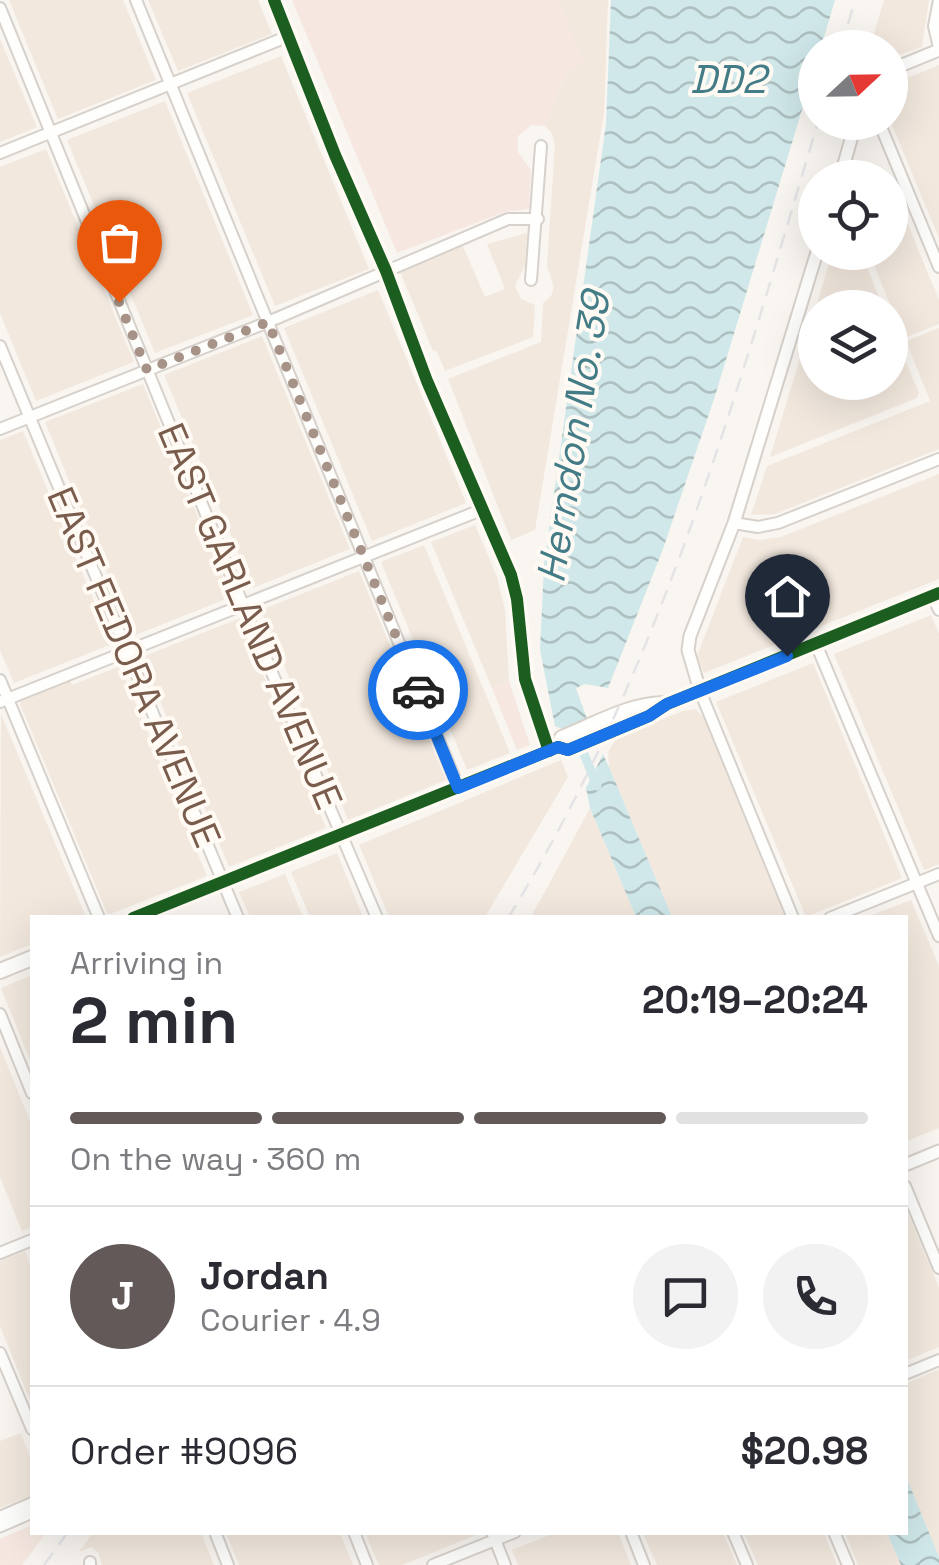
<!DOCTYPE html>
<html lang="en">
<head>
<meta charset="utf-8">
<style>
  :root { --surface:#fff; --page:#f2f2f3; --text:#2b2b33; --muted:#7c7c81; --line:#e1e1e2; --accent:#625958 }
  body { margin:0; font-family:"Space Grotesk",sans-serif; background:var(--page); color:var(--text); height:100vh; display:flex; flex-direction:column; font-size:38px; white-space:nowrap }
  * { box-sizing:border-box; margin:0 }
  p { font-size:32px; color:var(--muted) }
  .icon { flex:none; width:55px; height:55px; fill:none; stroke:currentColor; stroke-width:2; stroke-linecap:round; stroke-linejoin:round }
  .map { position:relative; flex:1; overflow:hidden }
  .sheet { position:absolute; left:30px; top:915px; width:878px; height:620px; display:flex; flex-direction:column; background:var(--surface); border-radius:0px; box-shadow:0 10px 40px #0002 }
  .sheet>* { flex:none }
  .needle { width:65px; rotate:68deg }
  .tools { position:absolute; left:798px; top:30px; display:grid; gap:20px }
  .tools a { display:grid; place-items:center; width:110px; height:110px; border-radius:50%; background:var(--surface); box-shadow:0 10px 40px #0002; font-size:50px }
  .pin { position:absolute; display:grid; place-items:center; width:85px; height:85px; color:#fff; margin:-102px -42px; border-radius:50% 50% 50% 0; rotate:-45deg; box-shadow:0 0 10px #0007 }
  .pin .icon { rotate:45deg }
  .courier { position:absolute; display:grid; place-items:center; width:100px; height:100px; margin:-50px; border:8px solid #1a73e8; border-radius:50%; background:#fff; color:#222; box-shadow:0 2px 12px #0007 }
  .overview em { font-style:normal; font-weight:700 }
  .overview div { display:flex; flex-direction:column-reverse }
  .overview { display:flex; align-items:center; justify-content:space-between; height:170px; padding:0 40px }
  h1 { font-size:65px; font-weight:700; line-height:75px }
  .bar { display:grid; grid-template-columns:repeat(4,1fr); gap:15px 10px; align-content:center; height:120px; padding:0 40px }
  .bar i { height:12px; border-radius:8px; background:var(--line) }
  .bar .on { background:var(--accent) }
  .bar p { grid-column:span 4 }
  .line { display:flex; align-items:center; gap:25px; padding:0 40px; border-top:2px solid var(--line) }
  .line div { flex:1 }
  .round { display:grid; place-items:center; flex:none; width:105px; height:105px; border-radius:52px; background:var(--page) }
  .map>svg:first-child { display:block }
  .residential { fill:#f2e8de }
  .commercial { fill:#f6e8e1 }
  .water { fill:url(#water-waves) }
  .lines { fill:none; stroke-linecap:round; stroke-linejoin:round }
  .canal { stroke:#d0e8ea; stroke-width:9 }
  .minor-casing { stroke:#d7d1cb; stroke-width:14 }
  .tertiary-casing { stroke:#d7d1cb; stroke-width:15 }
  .secondary-casing { stroke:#d9d2cb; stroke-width:18 }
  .minor { stroke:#fefefd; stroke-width:10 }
  .tertiary { stroke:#fefefd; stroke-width:11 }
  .secondary { stroke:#fefefd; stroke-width:14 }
  .rail { stroke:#e6e3e7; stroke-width:2.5; stroke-dasharray:15 10; stroke-linecap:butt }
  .cycleway-casing { stroke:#fffaf3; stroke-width:19 }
  .cycleway { stroke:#1b5e20; stroke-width:12 }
  .done { stroke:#a69286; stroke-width:10; stroke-dasharray:0 18 }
  .route { stroke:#1a73e8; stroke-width:12 }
  .labels { text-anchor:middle; stroke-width:8; stroke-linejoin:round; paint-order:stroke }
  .street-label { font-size:38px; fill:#7a5c4d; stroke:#fffaf3 }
  .water-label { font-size:40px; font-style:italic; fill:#437c86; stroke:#fffaf3 }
</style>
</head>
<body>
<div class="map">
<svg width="939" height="1565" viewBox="0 0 939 1565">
  <defs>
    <pattern id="water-waves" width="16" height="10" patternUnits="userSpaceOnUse" patternTransform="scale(2.5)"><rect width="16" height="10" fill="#d0e8ea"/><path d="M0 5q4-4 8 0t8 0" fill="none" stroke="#aebfc0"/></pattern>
  </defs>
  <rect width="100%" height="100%" fill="#f9f5f0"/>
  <g class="residential">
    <path d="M9,0H123L156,80L58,119Z"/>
    <path d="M148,0H258L272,34L178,71Z"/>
    <path d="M558,0H608L604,113L535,530L511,540L448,379L541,342L543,303L551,296L554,287L547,266L555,144L551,132L545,126L567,70L583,62Z"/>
    <path d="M884,0H929L922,47L890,58V48L870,47Z"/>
    <path d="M0,39L37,127L0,142Z"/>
    <path d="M281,56L369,269L275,306L187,93Z"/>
    <path d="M939,65V238L890,120V85Z"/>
    <path d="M165,101L253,315L155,353L67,140Z"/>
    <path d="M46,149L134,362L36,401L0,313V167Z"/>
    <path d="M890,181L939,300V324L904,338L869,253L890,252Z"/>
    <path d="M527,233L525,265L515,286L521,299L535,305L533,337L445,371L436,350L433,351L399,269L462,244L485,297L505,289L487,244Z"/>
    <path d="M832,253H861L883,307H816Z"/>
    <path d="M378,290L466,503L372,541L284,328Z"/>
    <path d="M815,309V382H890V324L919,393L917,398L770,457Z"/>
    <path d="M939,328V449L775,514L751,515L767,466L930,401L906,341Z"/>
    <path d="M262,336L350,549L253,588L164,375Z"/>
    <path d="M143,384L231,597L133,636L45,422Z"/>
    <path d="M23,431L112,644L14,683L0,650V440Z"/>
    <path d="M939,474V579L704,673L697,656L743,537L760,540L781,537Z"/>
    <path d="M475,525L497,577L505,610L509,681L492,688L431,542Z"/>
    <path d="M424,545L510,753L467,770L381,562Z"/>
    <path d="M359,571L446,780L348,820L261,610Z"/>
    <path d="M931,615L939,634V864L924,870L834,654Z"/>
    <path d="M240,618L326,828L229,867L142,657Z"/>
    <path d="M813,663L902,878L806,917L716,702Z"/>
    <path d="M120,666L207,876L110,914L107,913L20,704L22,700L70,681L72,685Z"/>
    <path d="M695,709L703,717L785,917H672L609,767L608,752L617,737L683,711Z"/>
    <path d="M1,714L86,917L32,918V944L0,957Z"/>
    <path d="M561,760L568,777L485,917H389L359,845Z"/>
    <path d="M590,808L636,917L530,918L541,899Z"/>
    <path d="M337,853L363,917H310L291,872Z"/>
    <path d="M285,874L303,917H250L239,892Z"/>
    <path d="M911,900L939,966V1128L905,1142V918L867,917Z"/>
    <path d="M32,975V1065L1,988Z"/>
    <path d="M0,1047L32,1126V1227L22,1231L0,1177Z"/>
    <path d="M905,1206L939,1288V1347L905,1361Z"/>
    <path d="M25,1251L32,1270V1405L0,1326V1261Z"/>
    <path d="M939,1369V1557L905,1475V1384Z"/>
    <path d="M21,1433L32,1462V1495L0,1508V1441Z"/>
    <path d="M93,1532L201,1533L214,1565H102L98,1552L91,1547L79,1552Z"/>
    <path d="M557,1532L618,1533L631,1565H518L512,1550Z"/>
    <path d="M226,1533H340L353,1565H239Z"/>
    <path d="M365,1533H481L402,1565H379Z"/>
    <path d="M643,1533H723L737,1565H657Z"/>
    <path d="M744,1533H824L837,1565H758Z"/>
    <path d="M845,1533H887L901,1565H858Z"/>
  </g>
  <g class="commercial">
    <path d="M292,0H558L584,63L567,70L545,126L532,125L518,136V152L531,170L529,209L505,212L397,253Z"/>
    <path d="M509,681L530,745L517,750L492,688Z"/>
    <path d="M32,1525V1532L46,1533L22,1565H0V1539Z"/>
  </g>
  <g class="water">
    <path d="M611,0H835L821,47L815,48V67L715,396L663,549L608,688L585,684L576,688L587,719L562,729L555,726L540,650L544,565L606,124Z"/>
    <path d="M603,754L609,767L672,917H636L590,808L586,788Z"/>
    <path d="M905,1474L939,1557V1565H901L887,1533L905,1532Z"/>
  </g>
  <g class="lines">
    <path class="canal" d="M582,749L597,786"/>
    <g class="minor-casing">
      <g id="minor">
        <path d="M136,0L458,787"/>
        <path d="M939,0L934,26L939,48"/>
        <path d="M0,8L243,605L377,918"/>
        <path d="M879,122L939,267"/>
        <path d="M0,153L289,36"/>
        <path d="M531,280L541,146"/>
        <path d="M0,346L238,918"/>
        <path d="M0,429L268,322L508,219H538"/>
        <path d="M734,523L758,527L778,523L939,459"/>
        <path d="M932,595L939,610"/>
        <path d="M816,644L939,936"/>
        <path d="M0,680L99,918"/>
        <path d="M700,691L793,918"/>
        <path d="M0,702L481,510"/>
        <path d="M830,918L939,874"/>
        <path d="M0,1014L32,1093"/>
        <path d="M905,1186L939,1268"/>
        <path d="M0,1253L32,1240"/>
        <path d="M0,1353L32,1429"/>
        <path d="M905,1374L939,1360"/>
        <path d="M0,1517L32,1503"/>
        <path d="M215,1532L228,1565"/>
        <path d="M354,1532L367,1565"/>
        <path d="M492,1532L505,1565"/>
        <path d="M631,1532L644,1565"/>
        <path d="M733,1532L747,1565"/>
        <path d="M834,1532L848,1565"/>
        <path d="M90,1562V1565"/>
        <path d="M433,1565L515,1532"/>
      </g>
    </g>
    <g class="tertiary-casing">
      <g id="tertiary">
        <path d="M274,0L335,155L386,271L427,381L511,575L517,599L525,679L549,751"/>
        <path d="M890,70L939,50"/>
        <path d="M840,178L856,122"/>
        <path d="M700,691L688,650L690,636L734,523L817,252"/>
        <path d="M905,1165L939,1151"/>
        <path d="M0,1526L32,1512"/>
      </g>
    </g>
    <g class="secondary-casing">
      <g id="secondary">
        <path d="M558,747L562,738C594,725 630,704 665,704"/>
        <path d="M133,918L558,747L568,750L649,716L667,704L939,593"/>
        <path d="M0,971L32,958"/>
      </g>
    </g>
    <use href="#minor" class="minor"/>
    <use href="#tertiary" class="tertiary"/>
    <use href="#secondary" class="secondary"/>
    <g class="rail">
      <path d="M841,48L855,0"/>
      <path d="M508,918C660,671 736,397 818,122"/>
      <path d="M44,1565L68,1532"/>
    </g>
    <g class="cycleway-casing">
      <g id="cycleway">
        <path d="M274,0L335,155L386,271L427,381L511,575L517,599L525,679L549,751"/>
        <path d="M133,918L558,747L568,750L649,716L667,704L939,593"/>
      </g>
    </g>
    <use href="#cycleway" class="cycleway"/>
  </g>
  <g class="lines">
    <path class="done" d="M119,302L147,370L268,322L418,690"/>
    <path class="route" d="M418,690L458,788L558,747L568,750L649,716L667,704L787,656"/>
  </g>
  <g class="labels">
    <g class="street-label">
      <text transform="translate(250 616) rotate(67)" y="13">EAST GARLAND AVENUE</text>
      <text transform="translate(134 667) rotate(67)" y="13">EAST FEDORA AVENUE</text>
    </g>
    <g class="water-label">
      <text x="728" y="93">DD2</text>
      <text transform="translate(573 437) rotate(-81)" y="14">Herndon No. 39</text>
    </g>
  </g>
</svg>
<div class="tools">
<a><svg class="needle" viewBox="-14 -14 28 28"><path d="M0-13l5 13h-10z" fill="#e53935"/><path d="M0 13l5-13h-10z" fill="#7c7c81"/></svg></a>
<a><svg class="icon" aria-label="locate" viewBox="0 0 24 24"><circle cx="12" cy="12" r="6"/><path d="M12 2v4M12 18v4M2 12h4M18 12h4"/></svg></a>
<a><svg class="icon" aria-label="layers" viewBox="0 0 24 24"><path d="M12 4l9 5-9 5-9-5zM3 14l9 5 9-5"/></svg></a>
</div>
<div class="pin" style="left:119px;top:302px;background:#ea580c"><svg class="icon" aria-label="bag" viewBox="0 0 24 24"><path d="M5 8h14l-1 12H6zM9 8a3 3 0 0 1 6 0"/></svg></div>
<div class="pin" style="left:787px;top:656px;background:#1f2937"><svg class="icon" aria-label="home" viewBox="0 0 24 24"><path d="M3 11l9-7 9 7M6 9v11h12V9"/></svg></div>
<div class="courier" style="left:418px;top:690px"><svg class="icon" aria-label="car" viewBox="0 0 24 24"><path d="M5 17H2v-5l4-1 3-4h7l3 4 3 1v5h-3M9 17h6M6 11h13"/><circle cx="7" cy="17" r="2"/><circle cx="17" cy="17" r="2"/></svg></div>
<section class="sheet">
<div class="overview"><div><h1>2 min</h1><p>Arriving in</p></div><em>20:19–20:24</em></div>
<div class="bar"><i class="on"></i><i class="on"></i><i class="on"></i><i></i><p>On the way · 360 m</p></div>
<div class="line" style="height:180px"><b class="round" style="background:var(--accent);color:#fff">J</b><div><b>Jordan</b><p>Courier · 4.9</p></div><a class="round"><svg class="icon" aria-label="chat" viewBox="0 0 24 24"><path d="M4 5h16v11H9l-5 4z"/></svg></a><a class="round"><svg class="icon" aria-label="phone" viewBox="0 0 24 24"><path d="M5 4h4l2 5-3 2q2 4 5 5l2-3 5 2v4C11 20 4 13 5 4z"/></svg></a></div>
<div class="line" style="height:130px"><div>Order #9096</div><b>$20.98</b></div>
</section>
</div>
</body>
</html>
